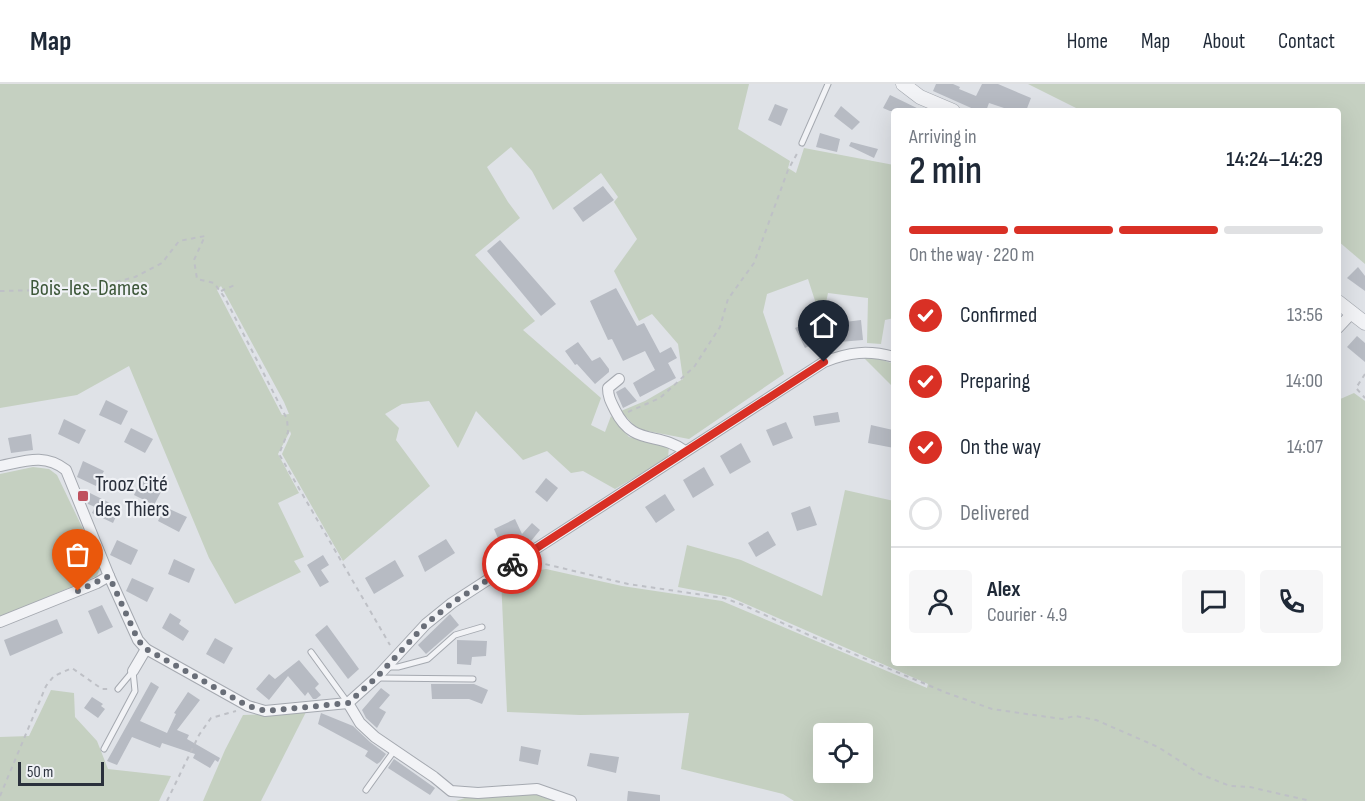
<!DOCTYPE html>
<html lang="en">
<head>
<meta charset="utf-8">
<style>
  :root { --surface:#fff; --page:#f6f6f7; --text:#1f2937; --muted:#747a83; --line:#e0e1e3; --accent:#d93025 }
  body { margin:0; font-family:"Sofia Sans Condensed",sans-serif; background:var(--page); color:var(--text); height:100vh; display:flex; flex-direction:column; font-size:22px; white-space:nowrap }
  * { box-sizing:border-box; margin:0 }
  p { font-size:20px; color:var(--muted) }
  .icon { flex:none; width:33px; height:33px; fill:none; stroke:currentColor; stroke-width:2; stroke-linecap:round; stroke-linejoin:round }
  .map { position:relative; flex:1; overflow:hidden }
  .sheet { position:absolute; left:891px; top:24px; width:450px; height:558px; display:flex; flex-direction:column; background:var(--surface); border-radius:6px; box-shadow:0 6px 24px #0002 }
  .sheet>* { flex:none }
  .buttons { position:absolute; left:813px; top:639px; display:grid; gap:12px }
  .buttons a { display:grid; place-items:center; width:60px; height:60px; border-radius:6px; background:var(--surface); box-shadow:0 6px 24px #0002; font-size:30px }
  .scale { position:absolute; left:18px; bottom:15px; width:86px; box-sizing:border-box; padding-left:6px; border:3px solid #2a303c; border-top:0; font-size:16px; line-height:21px; white-space:nowrap; color:#2a303c; -webkit-text-stroke:4px #eff1f5; paint-order:stroke }
  .pin { position:absolute; display:grid; place-items:center; width:51px; height:51px; color:#fff; margin:-62px -26px; border-radius:50% 50% 50% 0; rotate:-45deg; box-shadow:0 0 6px #0007 }
  .pin .icon { rotate:45deg }
  .courier { position:absolute; display:grid; place-items:center; width:60px; height:60px; margin:-30px; border:4px solid #d93025; border-radius:50%; background:#fff; color:#222; box-shadow:0 2px 8px #0007 }
  .overview em { font-style:normal; font-weight:600 }
  .overview div { display:flex; flex-direction:column-reverse }
  .overview { display:flex; align-items:center; justify-content:space-between; height:102px; padding:0 18px }
  h1 { font-size:39px; font-weight:600; line-height:45px }
  .bar { display:grid; grid-template-columns:repeat(4,1fr); gap:9px 6px; align-content:center; height:72px; padding:0 18px }
  .bar i { height:8px; border-radius:4px; background:var(--line) }
  .bar .current { background:var(--accent) }
  .bar p { grid-column:span 4 }
  .line { display:flex; align-items:center; gap:15px; padding:0 18px; border-top:2px solid var(--line) }
  .line div { flex:1 }
  .round { display:grid; place-items:center; flex:none; width:63px; height:63px; border-radius:6px; background:var(--page) }
  ol { padding:0 18px; list-style:none }
  li { display:flex; align-items:center; gap:18px; height:66px }
  li p { margin-inline-start:auto }
  li .icon { padding:6px; border-radius:50%; background:var(--accent); color:#fff; stroke-width:4 }
  li:last-child { color:var(--muted) }
  li i { width:33px; height:33px; border:3px solid var(--line); border-radius:50% }
  header { display:flex; align-items:center; gap:36px; box-sizing:border-box; height:84px; padding:0 30px; background:var(--surface); border-bottom:2px solid var(--line) }
  header strong { font-size:28px }
  nav { display:flex; gap:33px; margin-inline-start:auto; font-size:21px }
  .map>svg:first-child { display:block }
  .green { fill:#c5d0c1; fill-rule:evenodd }
  .building { fill:#b7bbc3 }
  .lines { fill:none; stroke-linecap:round; stroke-linejoin:round }
  .service-casing { stroke:#a5a9b0; stroke-width:7 }
  .minor-casing { stroke:#a5a9b0; stroke-width:12 }
  .tertiary-casing { stroke:#a5a9b0; stroke-width:15 }
  .path { stroke:#bec0c6; stroke-width:2; stroke-dasharray:4.5 4.5; stroke-linecap:butt }
  .service { stroke:#f2f3f6; stroke-width:5 }
  .minor { stroke:#f2f3f6; stroke-width:10 }
  .tertiary { stroke:#f2f3f6; stroke-width:14 }
  .done { stroke:#696e78; stroke-width:6; stroke-dasharray:0 10.8 }
  .route { stroke:#d93025; stroke-width:8 }
  .poi-dot { fill:#bf515e; stroke:#eff1f5; stroke-width:2 }
  .labels { text-anchor:middle; stroke-width:4.5; stroke-linejoin:round; paint-order:stroke }
  .park-label { font-size:22px; fill:#3d5739; stroke:#eff1f5 }
  .poi-label { font-size:22px; fill:#2a303c; stroke:#eff1f5; text-anchor:start }
</style>
</head>
<body>
<header>
<strong>Map</strong>
<nav><a>Home</a><a>Map</a><a>About</a><a>Contact</a></nav>
</header>
<div class="map">
<svg width="1365" height="717" viewBox="0 0 1365 717">
  <rect width="100%" height="100%" fill="#dfe2e7"/>
  <g class="green">
    <path d="M0,0H749L738,45L790,77L788,84L796,89L804,64L894,81V234L885,236L881,260L867,259L868,214L828,209L824,228L818,226L808,195L767,210L763,228L784,290L689,355L637,345L621,327L645,317L683,295L678,260L652,230L639,237L614,187L637,155L614,118L618,113L601,89L553,126L532,87L511,63L487,83L508,118L520,134L475,171L535,237L523,246L601,314L591,341L605,348L611,332L629,353L669,362L668,374L615,405L583,387L571,389L547,367L523,376L476,327L458,364L429,317L402,320L385,330L399,344L396,356L430,402L343,477L282,370L291,350L290,347L278,370L299,409L278,419L304,473L294,477L301,488L235,520L209,474L129,282L77,311L0,324ZM221,202L284,318L289,330L282,331L217,206Z"/>
    <path d="M1028,0H1365V180L1338,157V27H1082Z"/>
    <path d="M871,272L894,280V304L863,273Z"/>
    <path d="M1354,309L1365,317V717H794L783,710L681,685L689,629L580,631L507,628L501,494L546,485L622,502L722,517L927,604L928,600L730,513L678,503L687,461L741,476L822,512L845,406L894,417V579H1338V316ZM824,650H862V688H824Z"/>
    <path d="M33,383L49,385L57,391L96,472L100,485L97,492L0,533V390Z"/>
    <path d="M51,606L74,609L75,633L97,657L108,685L171,692L159,717H0V653L29,652Z"/>
    <path d="M306,628L261,717H203L225,666L243,631Z"/>
    <path d="M503,701L540,705L568,717H456Z"/>
  </g>
  <g class="building">
    <path d="M936,0H953L960,3L959,5L976,12L982,0H998L1031,14L1026,27H1013L989,19L986,27H978L933,7Z"/>
    <path d="M890,11L923,27H890L883,24Z"/>
    <path d="M775,20L788,25L781,42L768,36Z"/>
    <path d="M841,22L860,38L852,46L834,32Z"/>
    <path d="M820,49L840,55L837,68L816,63Z"/>
    <path d="M851,58L878,65L874,74L849,62Z"/>
    <path d="M603,102L614,116L583,138L573,124Z"/>
    <path d="M500,156L556,220L541,232L487,167Z"/>
    <path d="M1358,183L1365,192V207L1347,194Z"/>
    <path d="M616,204L637,242L644,239L660,269L671,263L677,274L668,279L676,294L640,313L633,299L655,286L645,267L623,277L612,255L608,256L590,217Z"/>
    <path d="M815,235L824,255L805,264L795,244Z"/>
    <path d="M861,236L863,256L839,258L837,239Z"/>
    <path d="M1357,252L1365,259V278L1347,263Z"/>
    <path d="M578,258L592,277L600,273L609,285V288L595,300L577,280L575,281L565,267Z"/>
    <path d="M625,303L637,317L623,324L616,308Z"/>
    <path d="M106,316L128,327L121,341L99,331Z"/>
    <path d="M838,328L840,338L815,342L813,332Z"/>
    <path d="M64,335L86,346L79,360L58,350Z"/>
    <path d="M786,338L793,354L773,362L766,346Z"/>
    <path d="M871,341L893,346L894,364L868,359Z"/>
    <path d="M131,344L153,355L145,369L124,358Z"/>
    <path d="M31,350L33,366L11,369L8,354Z"/>
    <path d="M741,359L751,378L730,390L720,372Z"/>
    <path d="M83,377L104,387L96,402L77,393Z"/>
    <path d="M704,383L714,401L693,414L683,396Z"/>
    <path d="M546,394L558,404L547,418L535,408Z"/>
    <path d="M141,396L162,406L154,421L134,411Z"/>
    <path d="M90,409L120,424L113,439L92,429L95,423L88,420L87,417Z"/>
    <path d="M665,410L675,426L656,439L645,423Z"/>
    <path d="M810,422L817,441L797,447L791,429Z"/>
    <path d="M165,423L187,433L179,448L158,437Z"/>
    <path d="M515,435L522,450L532,439L540,446L531,457L529,455L503,466L494,445Z"/>
    <path d="M768,447L776,461L756,473L748,459Z"/>
    <path d="M446,455L455,469L425,488L418,472Z"/>
    <path d="M117,456L138,466L131,481L110,471Z"/>
    <path d="M323,471L329,481L321,486L329,498L320,503L307,481Z"/>
    <path d="M174,475L195,485L189,499L168,490Z"/>
    <path d="M395,476L404,492L374,510L365,494Z"/>
    <path d="M132,494L154,504L147,518L126,507Z"/>
    <path d="M102,521L113,543L98,550L88,527Z"/>
    <path d="M170,529L181,536L179,540L189,547L183,557L162,544Z"/>
    <path d="M450,530L459,541L426,570L418,561Z"/>
    <path d="M57,535L63,549L10,572L4,556Z"/>
    <path d="M327,541L359,585L348,595L315,551Z"/>
    <path d="M215,554L233,564L224,580L206,570Z"/>
    <path d="M457,556L487,557L486,572L472,573L471,581L457,580Z"/>
    <path d="M299,576L319,600L315,604L321,611L316,615H313L308,608L305,612L288,592L269,616L256,605L269,590L275,595Z"/>
    <path d="M151,598L159,603L140,637L167,649L176,630L174,629L188,608L200,616L177,646L189,651L187,655L220,674L218,678L215,676L210,684L193,674L195,670L162,659L160,664L132,653L117,681L107,677Z"/>
    <path d="M431,600H474L488,606L482,620L469,615H432Z"/>
    <path d="M381,604L390,611L379,624L386,628L377,644L366,634L362,626Z"/>
    <path d="M92,613L103,620L101,622L105,625L98,634L84,624Z"/>
    <path d="M321,629L353,642L370,658L386,670L380,678L377,680L365,672L368,667L318,640Z"/>
    <path d="M521,662L541,666L538,681L519,677Z"/>
    <path d="M590,669L619,673L616,689L587,682Z"/>
    <path d="M394,675L435,704L430,711L388,684Z"/>
    <path d="M628,707L660,711V717H627Z"/>
  </g>
  <g class="lines">
    <g class="service-casing">
      <g id="service">
        <path d="M802,59L828,0"/>
        <path d="M311,568L348,619"/>
        <path d="M387,583H398L428,575L455,551L482,543"/>
        <path d="M379,594L473,595"/>
        <path d="M118,605L133,587"/>
        <path d="M104,665L135,607L133,587"/>
        <path d="M366,706L394,667"/>
      </g>
    </g>
    <g class="minor-casing">
      <g id="minor">
        <path d="M1338,244L1352,229"/>
        <path d="M619,295L608,304C608,313 611,318 615,326C633,363 658,347 685,367"/>
        <path d="M0,382C25,377 45,369 66,386L109,492L138,556L146,565L248,622L265,627L348,619L376,594L426,540L452,519L824,278C849,268 868,266 894,273"/>
        <path d="M0,538L97,499L109,492"/>
        <path d="M133,587L146,565"/>
        <path d="M348,619L360,639L375,653L434,693L451,707L478,709L537,705L571,717"/>
      </g>
    </g>
    <g class="tertiary-casing">
      <g id="tertiary">
        <path d="M903,0L920,13L953,27"/>
        <path d="M1338,218L1365,239"/>
      </g>
    </g>
    <g class="path">
      <path d="M0,207L88,205L135,193L162,179L179,157L205,152L194,176L197,195L214,199L225,214L287,335L288,348L279,370L390,561"/>
      <path d="M221,207L235,201"/>
      <path d="M1365,290L1356,304L1365,314"/>
      <path d="M628,328L660,314L694,283L720,243L728,215L754,179L788,86L799,66"/>
      <path d="M520,489L545,480L628,500L724,514L743,521L811,552L947,609L992,625L1062,635L1075,632L1096,636L1158,663L1200,690L1230,702L1250,703L1311,717"/>
      <path d="M0,712L46,602L54,592L72,584L102,605H111"/>
      <path d="M167,717L199,651L211,634L236,627"/>
    </g>
    <use href="#service" class="service"/>
    <use href="#minor" class="minor"/>
    <use href="#tertiary" class="tertiary"/>
  </g>
  <g class="lines">
    <path class="done" d="M78,507L109,492L138,556L146,565L248,622L266,627L348,619L376,594L426,540L452,519L512,480"/>
    <path class="route" d="M512,480L824,278"/>
  </g>
  <rect class="poi-dot" x="77" y="406" width="12" height="12" rx="3"/>
  <g class="labels">
    <g class="park-label">
      <text x="89" y="211">Bois-les-Dames</text>
    </g>
    <g class="poi-label">
      <text x="95" y="407">Trooz Cité<tspan x="95" dy="25">des Thiers</tspan></text>
    </g>
  </g>
</svg>
<div class="buttons">
<a><svg class="icon" aria-label="locate" viewBox="0 0 24 24"><circle cx="12" cy="12" r="6"/><path d="M12 2v4M12 18v4M2 12h4M18 12h4"/></svg></a>
</div>
<div class="scale">50 m</div>
<div class="pin" style="left:78px;top:507px;background:#ea580c"><svg class="icon" aria-label="bag" viewBox="0 0 24 24"><path d="M5 8h14l-1 12H6zM9 8a3 3 0 0 1 6 0"/></svg></div>
<div class="pin" style="left:824px;top:278px;background:#1f2937"><svg class="icon" aria-label="home" viewBox="0 0 24 24"><path d="M3 11l9-7 9 7M6 9v11h12V9"/></svg></div>
<div class="courier" style="left:512px;top:480px"><svg class="icon" aria-label="bike" viewBox="0 0 24 24"><circle cx="6" cy="16" r="4"/><circle cx="18" cy="16" r="4"/><path d="M6 16l4-8h5l3 8M10 8l3 8H6M13 5h3"/></svg></div>
<section class="sheet">
<div class="overview"><div><h1>2 min</h1><p>Arriving in</p></div><em>14:24–14:29</em></div>
<div class="bar"><i class="current"></i><i class="current"></i><i class="current"></i><i></i><p>On the way · 220 m</p></div>
<ol>
<li><svg class="icon" aria-label="check" viewBox="0 0 24 24"><path d="M5 12l5 5 9-10"/></svg>Confirmed<p>13:56</p></li>
<li><svg class="icon" aria-label="check" viewBox="0 0 24 24"><path d="M5 12l5 5 9-10"/></svg>Preparing<p>14:00</p></li>
<li><svg class="icon" aria-label="check" viewBox="0 0 24 24"><path d="M5 12l5 5 9-10"/></svg>On the way<p>14:07</p></li>
<li><i></i>Delivered</li>
</ol>
<div class="line" style="height:108px"><a class="round"><svg class="icon" aria-label="person" viewBox="0 0 24 24"><circle cx="12" cy="8" r="4"/><path d="M4 21q1-7 8-7t8 7"/></svg></a><div><b>Alex</b><p>Courier · 4.9</p></div><a class="round"><svg class="icon" aria-label="chat" viewBox="0 0 24 24"><path d="M4 5h16v11H9l-5 4z"/></svg></a><a class="round"><svg class="icon" aria-label="phone" viewBox="0 0 24 24"><path d="M5 4h4l2 5-3 2q2 4 5 5l2-3 5 2v4C11 20 4 13 5 4z"/></svg></a></div>
</section>
</div>
</body>
</html>
